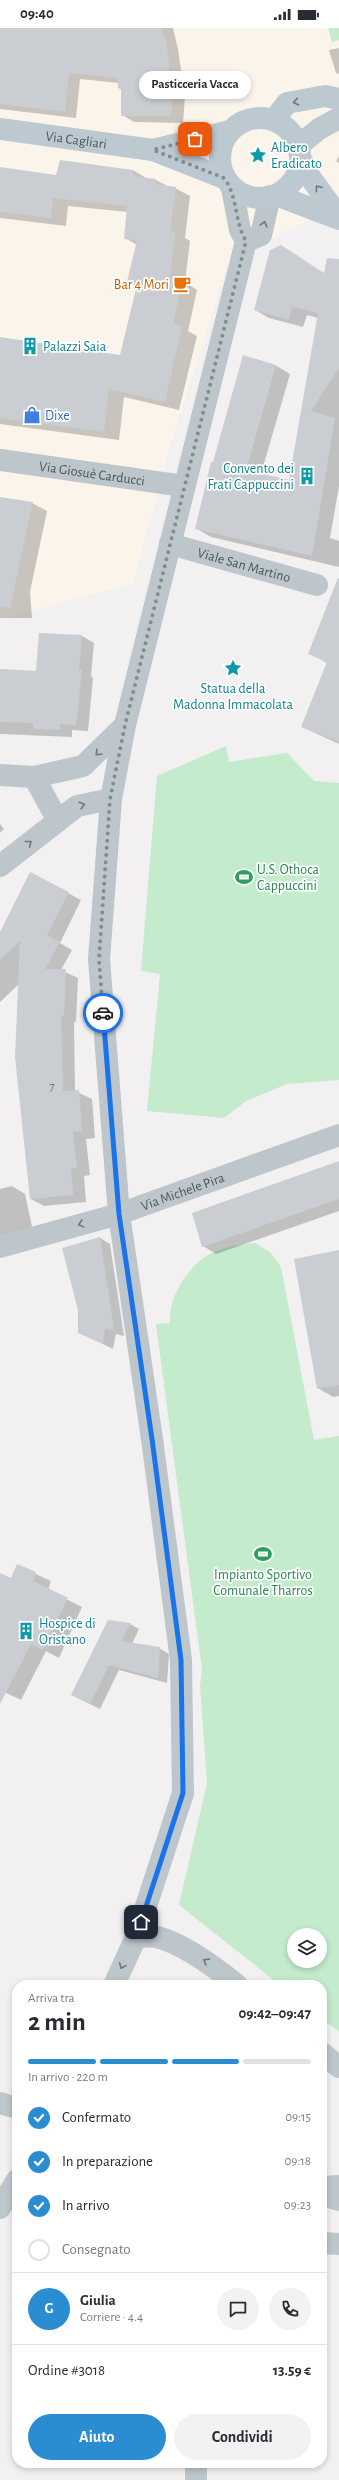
<!DOCTYPE html>
<html lang="it">
<head>
<meta charset="utf-8">
<style>
  :root { --surface:#fff; --page:#f2f2f3; --text:#2b2b33; --muted:#7c7c81; --line:#e1e1e2; --accent:#2a8dd2 }
  body { margin:0; font-family:"Alegreya Sans",sans-serif; background:var(--page); color:var(--text); height:100vh; display:flex; flex-direction:column; font-size:15px; white-space:nowrap }
  * { box-sizing:border-box; margin:0 }
  p { font-size:13px; color:var(--muted) }
  .icon { flex:none; width:22px; height:22px; fill:none; stroke:currentColor; stroke-width:2; stroke-linecap:round; stroke-linejoin:round }
  .map { position:relative; flex:1; overflow:hidden }
  .details { position:absolute; left:12px; top:1952px; width:315px; height:488px; display:flex; flex-direction:column; background:var(--surface); border-radius:16px; box-shadow:0 2px 6px #0003 }
  .details>* { flex:none }
  .fabs { position:absolute; left:287px; top:1900px; display:grid; gap:8px }
  .fabs a { display:grid; place-items:center; width:40px; height:40px; border-radius:50%; background:var(--surface); box-shadow:0 2px 6px #0003; font-size:20px }
  .pin { position:absolute; display:grid; place-items:center; width:34px; height:34px; color:#fff; margin:-17px; border-radius:8px; box-shadow:0 2px 6px #0006 }
  .courier { position:absolute; display:grid; place-items:center; width:40px; height:40px; margin:-20px; border:3px solid #1a73e8; border-radius:50%; background:#fff; color:#222; box-shadow:0 1px 5px #0007 }
  .bubble { position:absolute; height:28px; border-radius:14px; background:var(--surface); box-shadow:0 2px 6px #0003; font-size:13px; font-weight:700; line-height:28px; text-align:center }
  .overview em { font-style:normal; font-weight:700 }
  .overview div { display:flex; flex-direction:column-reverse }
  .overview { display:flex; align-items:center; justify-content:space-between; height:68px; padding:0 16px }
  h1 { font-size:26px; font-weight:700; line-height:30px }
  .bar { display:grid; grid-template-columns:repeat(4,1fr); gap:6px 4px; align-content:center; height:48px; padding:0 16px }
  .bar i { height:5px; border-radius:3px; background:var(--line) }
  .bar .selected { background:var(--accent) }
  .bar p { grid-column:span 4 }
  .line { display:flex; align-items:center; gap:10px; padding:0 16px; border-top:1px solid var(--line) }
  .line div { flex:1 }
  .round { display:grid; place-items:center; flex:none; width:42px; height:42px; border-radius:21px; background:var(--page) }
  ol { padding:0 16px; list-style:none }
  li { display:flex; align-items:center; gap:12px; height:44px }
  li p { margin-inline-start:auto }
  li .icon { padding:4px; border-radius:50%; background:var(--accent); color:#fff; stroke-width:4 }
  li:last-child { color:var(--muted) }
  li i { width:22px; height:22px; border:2px solid var(--line); border-radius:50% }
  .primary-button { display:flex; gap:8px; margin-top:auto; padding:8px 16px }
  .primary-button a { flex:1; height:46px; border-radius:24px; background:var(--accent); color:#fff; font-size:16px; font-weight:700; line-height:46px; text-align:center }
  .primary-button a+a { background:var(--page); color:var(--text) }
  .status { display:flex; justify-content:space-between; align-items:center; height:28px; padding:0 20px; background:var(--surface); direction:ltr }
  .status svg { height:11px; fill:currentColor }
  .map>svg:first-child { display:block }
  .commercial { fill:#fbf4eb }
  .green { fill:#c3ebcc; fill-rule:evenodd }
  .shadow { fill:#0003 }
  .building { fill:#caced2 }
  .lines { fill:none; stroke-linecap:round; stroke-linejoin:round }
  .minor { stroke:#bdc6cb; stroke-width:22 }
  .tertiary { stroke:#bdc6cb; stroke-width:22 }
  .secondary { stroke:#bdc9d0; stroke-width:22 }
  .oneway { stroke:#6c787f }
  .oneway2 { stroke:#6c787d }
  .done { stroke:#848c90; stroke-width:4; stroke-dasharray:0 7.2 }
  .route { stroke:#1a73e8; stroke-width:5 }
  .labels { text-anchor:middle; stroke-width:3.5; stroke-linejoin:round; paint-order:stroke }
  .number-label { font-size:12px; fill:#69747a }
  .street-label { font-size:14px; fill:#49565c; stroke:#fff }
  .culture-label { font-size:14px; fill:#0d838f; stroke:#fff; text-anchor:start }
  .food-label { font-size:14px; fill:#c56008; stroke:#fff; text-anchor:end }
  .shop-label { font-size:14px; fill:#366cbe; stroke:#fff; text-anchor:start }
  .leisure-label { font-size:14px; fill:#27864d; stroke:#fff; text-anchor:start }
</style>
</head>
<body>
<div class="status"><b>09:40</b><svg viewBox="0 0 49 12"><path d="M0 12V9h3v3zM5 12V6h3v6zM10 12V3h3v9zM15 12V0h3v12zM26 1h20v11H26zM47 4h2v5h-2z"/></svg></div>
<div class="map">
<svg width="339" height="2452" viewBox="0 0 339 2452">
  <rect width="100%" height="100%" fill="#f2f0f0"/>
  <path class="commercial" d="M0,0H339V164L325,183L229,233L172,412L133,555L0,591Z"/>
  <g class="green">
    <path d="M328,0H339V12L332,14Z"/>
    <path d="M226,718L229,734L287,725L314,753L339,755V1052L287,1056L246,1073L224,1090L147,1083L160,946L141,943L157,748Z"/>
    <path d="M255,1215L270,1224L281,1239L314,1412L339,1408V2004L322,1991V1957H280L179,1877L207,1755L200,1658L202,1641L156,1296L170,1295C168,1271 185,1243 205,1229C218,1220 240,1216 255,1215ZM294,1907H320V1933H294Z"/>
  </g>
  <g class="shadow">
    <path d="M0,0H173L178,21L185,69L183,95L134,94L122,87V62L119,60V55L80,51L76,90L0,81Z"/>
    <path d="M339,20V46L336,45L329,22Z"/>
    <path d="M339,128V135L336,133Z"/>
    <path d="M0,140L57,148L133,142L146,150L156,152L169,159L175,160L190,168L185,210L190,213L185,254L197,262L188,303L197,308L179,382L124,369L119,412L0,396V310L121,328L137,259L128,254L137,217L125,210L128,184L68,178L66,198L0,190Z"/>
    <path d="M339,234V458L330,510L339,513V539L211,509L197,501L214,435L275,337L290,346L261,446L290,453L318,290L307,287L303,299L269,290L255,282L332,250Z"/>
    <path d="M0,470L32,475L47,483L30,564L32,590H0Z"/>
    <path d="M339,550V716L302,699L327,635L309,625Z"/>
    <path d="M82,608L94,615L91,648L93,650L88,703L72,702V709L0,706V642L37,644Z"/>
    <path d="M0,796L4,801L0,805Z"/>
    <path d="M68,865L81,872L60,915L72,922L61,942L78,950L76,994H74L75,1063L92,1071L95,1110L86,1111L90,1147L84,1148L86,1174L44,1178L31,1171L19,956L0,974V906Z"/>
    <path d="M339,1134V1183L216,1226L203,1218Z"/>
    <path d="M12,1158L25,1166L33,1203L0,1210V1161Z"/>
    <path d="M100,1210L110,1216L124,1308L116,1306L113,1321L79,1304V1282Z"/>
    <path d="M339,1223V1368L333,1369L318,1360Z"/>
    <path d="M18,1538L51,1553L48,1562L82,1579L59,1630L46,1623L21,1672L0,1662V1546L12,1551Z"/>
    <path d="M130,1596L139,1601L132,1616L159,1620L169,1626L167,1655L119,1642L100,1681L72,1667Z"/>
  </g>
  <g class="building">
    <path d="M0,0H161L166,13L173,62L171,88H121V61L118,60V50L69,45L65,84L0,76Z"/>
    <path d="M60,132L133,142V148L156,151V156L176,159L170,203L175,204L170,249L183,252L173,296L182,298L165,374L109,361L104,404L0,390V309L120,327L137,257L127,254L137,212L124,211L127,178L53,170L51,190L0,184V139L56,147Z"/>
    <path d="M281,217L324,245L327,230L339,231V340L311,383L335,390L312,528L195,501L211,434H213L243,327L276,337L246,442L289,452L318,285L292,279L289,292L254,282L270,222Z"/>
    <path d="M0,469L33,474L10,580L0,579Z"/>
    <path d="M338,550L339,551V714L301,699L327,634L308,626Z"/>
    <path d="M39,605L82,607L79,641L82,642L76,697L60,696V702L33,701V695L0,694V641L36,643Z"/>
    <path d="M30,844L69,864L47,907L60,914L45,941H66L64,988L61,987L63,1063L79,1062L82,1103L73,1104L77,1140L71,1141L73,1167L30,1171L15,1029L20,913L0,932V904Z"/>
    <path d="M339,1133V1171L202,1219L192,1185Z"/>
    <path d="M100,1209L114,1302L105,1301L103,1316L78,1305V1282L62,1220Z"/>
    <path d="M339,1222V1357L317,1361L294,1231Z"/>
    <path d="M17,1536L36,1544L33,1553L68,1570L43,1622L31,1616L0,1676V1545L11,1550Z"/>
    <path d="M108,1592L131,1595L121,1613L160,1619L158,1650L109,1637L90,1676L71,1667Z"/>
  </g>
  <g class="lines">
    <g class="minor">
      <path d="M246,213L261,207L270,168"/>
      <path id="s1" d="M0,432L184,458"/>
      <path id="s2" d="M170,516L317,557"/>
      <path d="M0,747L34,749L83,738L125,697"/>
      <path d="M34,749L58,793"/>
      <path d="M0,838L77,778L111,771"/>
      <path d="M136,1909C142,1909 151,1908 157,1909C184,1916 216,1940 237,1957"/>
      <path d="M114,1957L136,1909L183,1765L181,1632L152,1411L119,1186L99,931L111,771L125,697L246,213L240,202L232,160"/>
      <path d="M322,2025L339,2039"/>
      <path d="M322,2159L339,2158"/>
      <path d="M0,2180L17,2152"/>
      <path d="M322,2215L339,2216"/>
      <path d="M196,2452V2435"/>
    </g>
    <g class="tertiary">
      <path id="s3" d="M0,1219L119,1186L339,1107"/>
      <path d="M0,2075L17,2080"/>
      <path d="M322,2167L339,2172"/>
    </g>
    <g class="secondary">
      <circle cx="260" cy="130" r="40"/>
      <path d="M274,92L287,75L325,68L339,71"/>
      <path id="s4" d="M0,101L153,122L224,150"/>
      <path d="M298,118L319,101L339,90"/>
      <path d="M153,122L230,103"/>
      <path d="M300,129L310,149L339,189"/>
      <path d="M276,167L339,191"/>
    </g>
  </g>
  <defs><path id="oneway-chevron" d="M-2-3.5L2.5 0L-2 3.5" fill="none" stroke-width="1.6" stroke-linecap="round" stroke-linejoin="round"/></defs>
  <g class="oneway">
    <use href="#oneway-chevron" transform="translate(296 74) rotate(169)"/>
    <use href="#oneway-chevron" transform="translate(318 160) rotate(-126)"/>
  </g>
  <g class="oneway2">
    <use href="#oneway-chevron" transform="translate(264 196) rotate(-75)"/>
    <use href="#oneway-chevron" transform="translate(98 725) rotate(135)"/>
    <use href="#oneway-chevron" transform="translate(82 777) rotate(-16)"/>
    <use href="#oneway-chevron" transform="translate(29 815) rotate(-38)"/>
    <use href="#oneway-chevron" transform="translate(81 1196) rotate(165)"/>
    <use href="#oneway-chevron" transform="translate(206 1933) rotate(-148)"/>
    <use href="#oneway-chevron" transform="translate(122 1938) rotate(114)"/>
  </g>
  <g class="lines">
    <path class="done" d="M103,985L99,931L110,771L125,697L246,213C234,193 238,168 224,150L153,122L195,111"/>
    <path class="route" d="M103,985L119,1186L152,1411L181,1632L183,1765L141,1894"/>
  </g>
  <defs>
    <g id="sight-bare" transform="scale(1.38)"><path d="M0-6L1.8-2.2L6-1.7L2.9 1.2L3.7 5.4L0 3.3L-3.7 5.4L-2.9 1.2L-6-1.7L-1.8-2.2Z" fill="#0f9aa8" stroke="#fff" stroke-width="2.5" paint-order="stroke"/></g>
    <g id="cafe-bare" transform="scale(1.38)"><path d="M-5.5-4.5H6V0H3Q3 3.5 0 3.5H-2.5Q-5.5 3.5-5.5 0ZM3-3.2v2h1.7v-2ZM-6 4.5H4V6H-6Z" fill="#e8710a" stroke="#fff" stroke-width="2.5" paint-order="stroke"/></g>
    <g id="building-bare" transform="scale(1.38)"><path d="M-4-6H4V6H1V3H-1V6H-4ZM-2.5-4.3h1.7v1.8h-1.7ZM.8-4.3h1.7v1.8H.8ZM-2.5-1h1.7V.8h-1.7ZM.8-1h1.7V.8H.8Z" fill="#0f9aa8" stroke="#fff" stroke-width="2.5" paint-order="stroke"/></g>
    <g id="shop-bare" transform="scale(1.38)"><path d="M-5-2.5h2.3a2.7 3.5 0 0 1 5.4 0H5L5.5 6h-11ZM-1.5-2.5h3a1.5 2.3 0 0 0-3 0Z" fill="#3f7fe0" stroke="#fff" stroke-width="2.5" paint-order="stroke"/></g>
    <g id="stadium-bare" transform="scale(1.38)"><path d="M0-5a6.5 5 0 1 0 0 10a6.5 5 0 1 0 0-10ZM-3.5-1.8h7v3.6h-7Z" fill="#2e9e5b" stroke="#fff" stroke-width="2.5" paint-order="stroke"/></g>
  </defs>
  <g fill-rule="evenodd">
    <use href="#sight-bare" x="258" y="127"/>
    <use href="#cafe-bare" x="182" y="256"/>
    <use href="#building-bare" x="30" y="318"/>
    <use href="#shop-bare" x="32" y="387"/>
    <use href="#building-bare" x="307" y="448"/>
    <use href="#sight-bare" x="233" y="640"/>
    <use href="#stadium-bare" x="244" y="849"/>
    <use href="#stadium-bare" x="263" y="1526"/>
    <use href="#building-bare" x="26" y="1603"/>
  </g>
  <g class="labels">
    <g class="number-label">
      <text x="52" y="1062">7</text>
    </g>
    <g class="street-label">
      <text dy="5" stroke="none"><textPath href="#s4" startOffset="77">Via Cagliari</textPath></text>
      <text dy="5" stroke="none"><textPath href="#s1" startOffset="93">Via Giosuè Carducci</textPath></text>
      <text dy="5" stroke="none"><textPath href="#s2" startOffset="77">Viale San Martino</textPath></text>
      <text dy="5" stroke="none"><textPath href="#s3" startOffset="191">Via Michele Pira</textPath></text>
    </g>
    <g class="culture-label">
      <text x="271" y="124">Albero<tspan x="271" dy="16">Eradicato</tspan></text>
      <text x="43" y="323">Palazzi Saia</text>
      <text x="294" y="445" text-anchor="end">Convento dei<tspan x="294" dy="16">Frati Cappuccini</tspan></text>
      <text x="233" y="665" text-anchor="middle">Statua della<tspan x="233" dy="16">Madonna Immacolata</tspan></text>
      <text x="39" y="1600">Hospice di<tspan x="39" dy="16">Oristano</tspan></text>
    </g>
    <g class="food-label">
      <text x="169" y="261">Bar 4 Mori</text>
    </g>
    <g class="shop-label">
      <text x="45" y="392">Dixe</text>
    </g>
    <g class="leisure-label">
      <text x="257" y="846">U.S. Othoca<tspan x="257" dy="16">Cappuccini</tspan></text>
      <text x="263" y="1551" text-anchor="middle">Impianto Sportivo<tspan x="263" dy="16">Comunale Tharros</tspan></text>
    </g>
  </g>
</svg>
<div class="fabs">
<a><svg class="icon" aria-label="layers" viewBox="0 0 24 24"><path d="M12 4l9 5-9 5-9-5zM3 14l9 5 9-5"/></svg></a>
</div>
<div class="pin" style="left:195px;top:111px;background:#ea580c"><svg class="icon" aria-label="bag" viewBox="0 0 24 24"><path d="M5 8h14l-1 12H6zM9 8a3 3 0 0 1 6 0"/></svg></div>
<div class="pin" style="left:141px;top:1894px;background:#1f2937"><svg class="icon" aria-label="home" viewBox="0 0 24 24"><path d="M3 11l9-7 9 7M6 9v11h12V9"/></svg></div>
<div class="courier" style="left:103px;top:985px"><svg class="icon" aria-label="car" viewBox="0 0 24 24"><path d="M5 17H2v-5l4-1 3-4h7l3 4 3 1v5h-3M9 17h6M6 11h13"/><circle cx="7" cy="17" r="2"/><circle cx="17" cy="17" r="2"/></svg></div>
<div class="bubble" style="left:139px;top:43px;width:112px">Pasticceria Vacca</div>
<section class="details">
<div class="overview"><div><h1>2 min</h1><p>Arriva tra</p></div><em>09:42–09:47</em></div>
<div class="bar"><i class="selected"></i><i class="selected"></i><i class="selected"></i><i></i><p>In arrivo · 220 m</p></div>
<ol>
<li><svg class="icon" aria-label="check" viewBox="0 0 24 24"><path d="M5 12l5 5 9-10"/></svg>Confermato<p>09:15</p></li>
<li><svg class="icon" aria-label="check" viewBox="0 0 24 24"><path d="M5 12l5 5 9-10"/></svg>In preparazione<p>09:18</p></li>
<li><svg class="icon" aria-label="check" viewBox="0 0 24 24"><path d="M5 12l5 5 9-10"/></svg>In arrivo<p>09:23</p></li>
<li><i></i>Consegnato</li>
</ol>
<div class="line" style="height:72px"><b class="round" style="background:var(--accent);color:#fff">G</b><div><b>Giulia</b><p>Corriere · 4.4</p></div><a class="round"><svg class="icon" aria-label="chat" viewBox="0 0 24 24"><path d="M4 5h16v11H9l-5 4z"/></svg></a><a class="round"><svg class="icon" aria-label="phone" viewBox="0 0 24 24"><path d="M5 4h4l2 5-3 2q2 4 5 5l2-3 5 2v4C11 20 4 13 5 4z"/></svg></a></div>
<div class="line" style="height:52px"><div>Ordine #3018</div><b>13.59 €</b></div>
<div class="primary-button"><a>Aiuto</a><a>Condividi</a></div>
</section>
</div>
</body>
</html>
